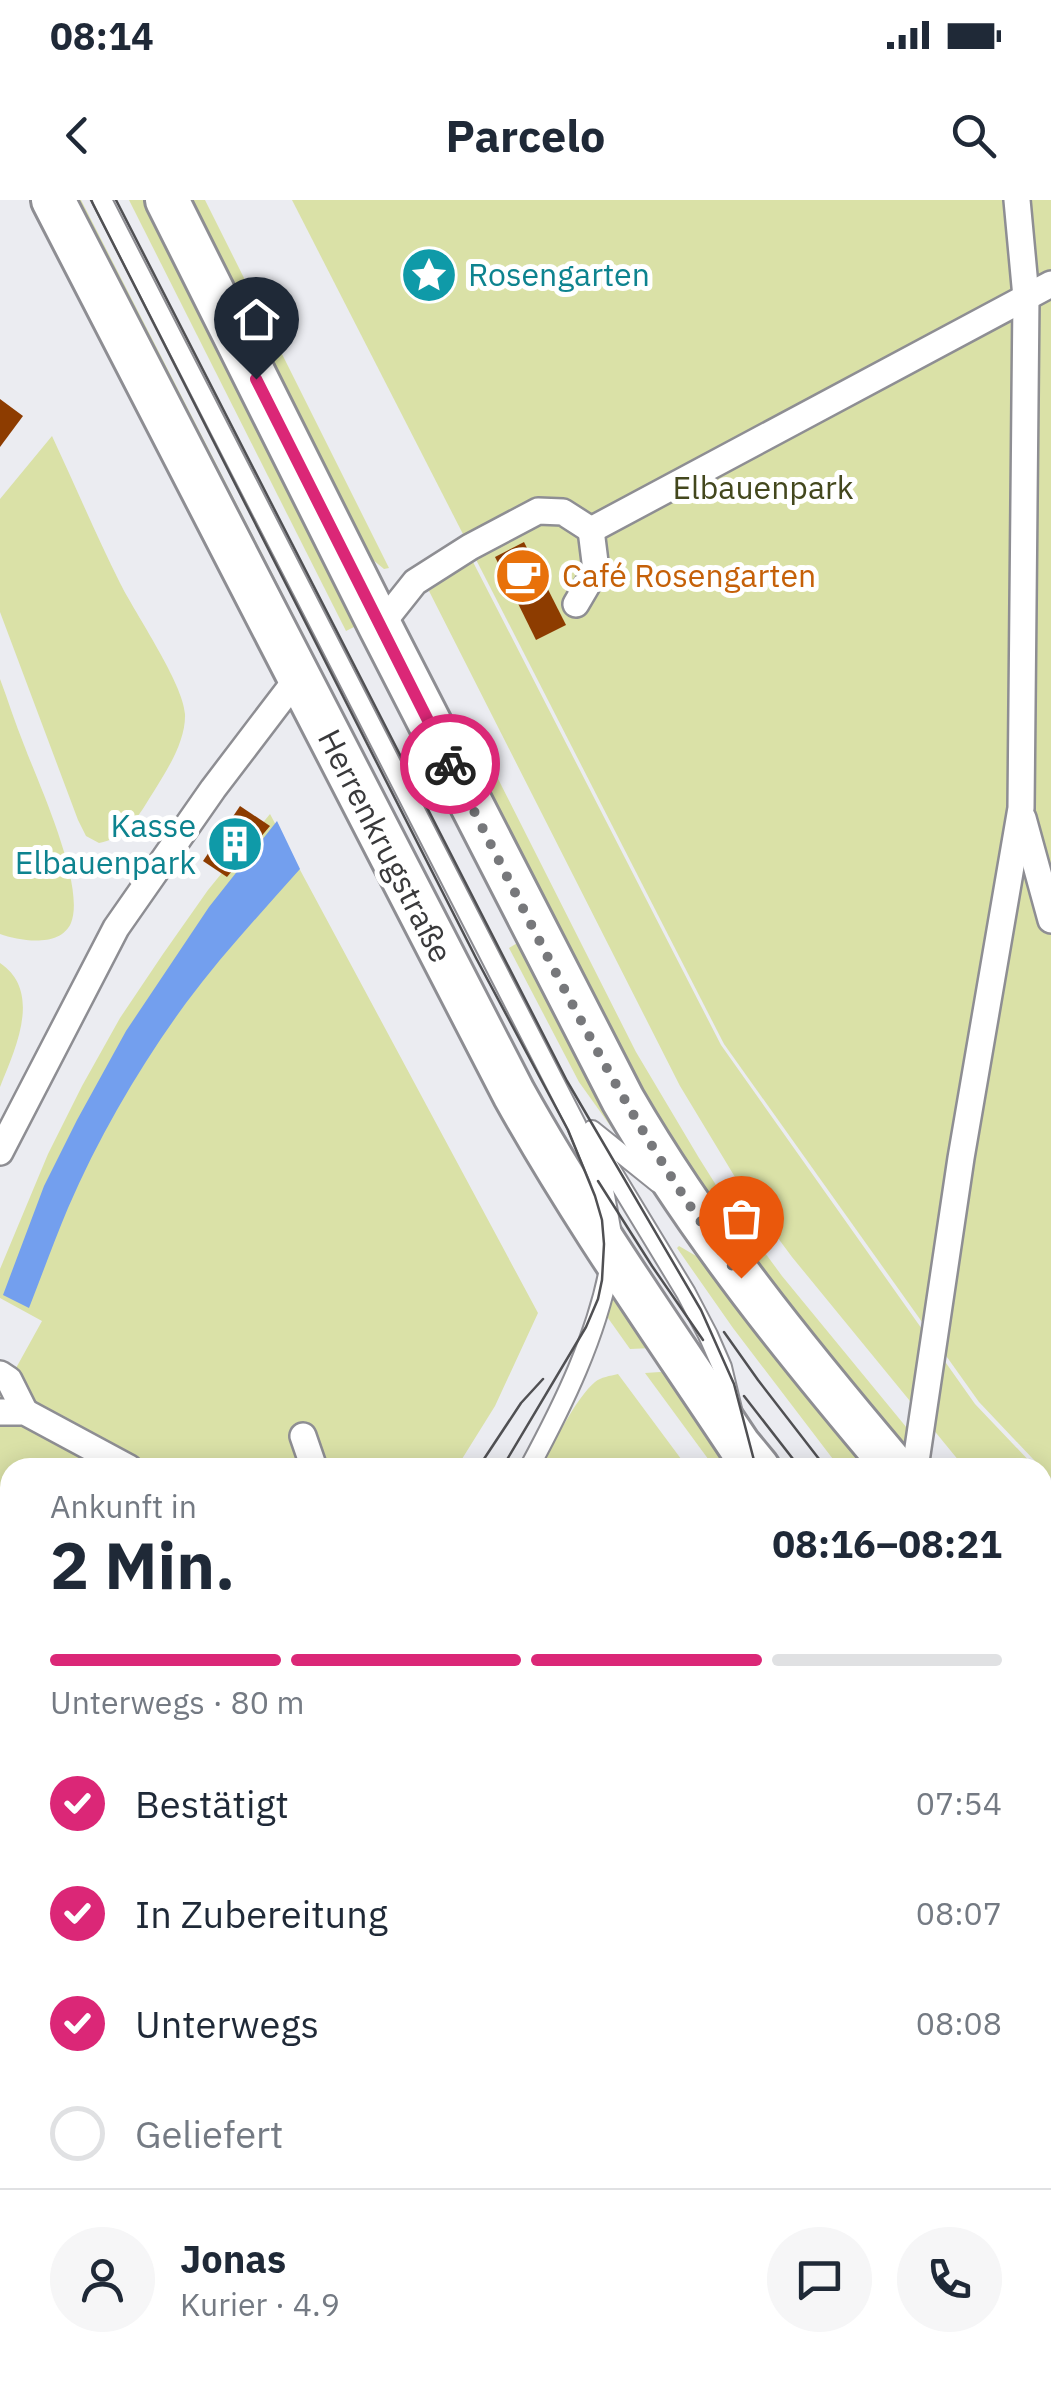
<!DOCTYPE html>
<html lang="de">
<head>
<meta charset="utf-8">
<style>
  :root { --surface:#fff; --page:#f6f6f7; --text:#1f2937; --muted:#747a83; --line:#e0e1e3; --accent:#db2777 }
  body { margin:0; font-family:"IBM Plex Sans",sans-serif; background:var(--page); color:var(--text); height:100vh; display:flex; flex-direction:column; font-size:38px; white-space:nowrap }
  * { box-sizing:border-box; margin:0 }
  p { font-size:32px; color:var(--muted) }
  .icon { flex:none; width:55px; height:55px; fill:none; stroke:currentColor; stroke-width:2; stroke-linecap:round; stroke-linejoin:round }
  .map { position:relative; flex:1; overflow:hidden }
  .side { position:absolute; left:0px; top:1258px; width:1052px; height:932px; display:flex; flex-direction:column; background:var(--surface); border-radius:30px 30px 0 0; box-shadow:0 5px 25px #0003 }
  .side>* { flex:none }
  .pin { position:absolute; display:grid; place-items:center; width:85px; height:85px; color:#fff; margin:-102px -42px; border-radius:50% 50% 50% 0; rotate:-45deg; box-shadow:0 0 10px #0007 }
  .pin .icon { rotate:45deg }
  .courier { position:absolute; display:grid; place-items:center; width:100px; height:100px; margin:-50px; border:8px solid #db2777; border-radius:50%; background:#fff; color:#222; box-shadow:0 2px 12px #0007 }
  .headline em { font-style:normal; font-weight:800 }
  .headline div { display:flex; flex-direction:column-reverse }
  .headline { display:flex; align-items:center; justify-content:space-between; height:170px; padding:0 50px }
  h1 { font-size:65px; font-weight:800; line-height:75px }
  .bar { display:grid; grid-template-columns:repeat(4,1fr); gap:15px 10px; align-content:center; height:120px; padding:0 50px }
  .bar i { height:12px; border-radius:8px; background:var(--line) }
  .bar .selected { background:var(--accent) }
  .bar p { grid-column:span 4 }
  .line { display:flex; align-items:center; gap:25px; padding:0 50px; border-top:2px solid var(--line) }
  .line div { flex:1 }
  .round { display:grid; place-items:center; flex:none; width:105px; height:105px; border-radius:52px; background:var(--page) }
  ol { padding:0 50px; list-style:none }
  li { display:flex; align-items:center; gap:30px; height:110px }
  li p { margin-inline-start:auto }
  li .icon { padding:10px; border-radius:50%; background:var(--accent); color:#fff; stroke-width:4 }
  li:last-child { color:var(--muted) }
  li i { width:55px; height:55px; border:5px solid var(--line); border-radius:50% }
  .status { display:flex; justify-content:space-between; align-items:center; height:70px; padding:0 50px; background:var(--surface); direction:ltr }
  .status svg { height:28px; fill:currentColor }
  header { display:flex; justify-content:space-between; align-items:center; height:130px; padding:0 50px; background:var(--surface); font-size:45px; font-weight:800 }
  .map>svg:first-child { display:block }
  .green { fill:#dae1a7 }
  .water { fill:#739fee }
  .building { fill:#8d3c00 }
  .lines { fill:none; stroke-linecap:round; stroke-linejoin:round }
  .service-casing { stroke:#8e8e93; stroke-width:22 }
  .pedestrian-casing { stroke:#8e8e93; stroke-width:30 }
  .tertiary-casing { stroke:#8e8e93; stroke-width:48 }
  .service { stroke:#fff; stroke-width:18 }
  .pedestrian { stroke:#fff; stroke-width:25 }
  .tertiary { stroke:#fff; stroke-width:42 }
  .tram { stroke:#505053; stroke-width:2.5 }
  .done { stroke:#77787b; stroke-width:10; stroke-dasharray:0 18 }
  .route { stroke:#db2777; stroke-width:12 }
  .labels { text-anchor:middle; stroke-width:10; stroke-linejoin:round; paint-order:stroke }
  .culture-label { font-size:32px; fill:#0d838f; stroke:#fff; text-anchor:start }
  .park-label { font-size:32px; fill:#43471d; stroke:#fff }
  .food-label { font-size:32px; fill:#c56008; stroke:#fff; text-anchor:start }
  .street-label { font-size:32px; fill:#39393b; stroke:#fff }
</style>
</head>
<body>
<div class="status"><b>08:14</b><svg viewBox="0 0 49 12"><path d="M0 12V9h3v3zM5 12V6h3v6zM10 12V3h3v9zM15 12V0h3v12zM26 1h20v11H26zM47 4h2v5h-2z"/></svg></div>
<header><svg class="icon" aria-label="back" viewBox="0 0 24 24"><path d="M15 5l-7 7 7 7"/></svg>Parcelo<svg class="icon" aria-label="search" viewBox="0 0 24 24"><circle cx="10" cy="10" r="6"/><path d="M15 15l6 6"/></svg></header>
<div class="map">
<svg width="1051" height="2189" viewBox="0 0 1051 2189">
  <rect width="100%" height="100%" fill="#ebecf1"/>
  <g class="green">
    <path d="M72,0H81L312,451L304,454Z"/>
    <path d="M129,0H145L358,425L346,431Z"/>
    <path d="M190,0H205L389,368L384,369L367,355Z"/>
    <path d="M292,0H1051V1278L979,1202L724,844Z"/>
    <path d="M52,236C75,285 96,335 120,383C136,415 183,483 185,514C186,543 164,575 149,599C137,619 123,639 99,643L86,636L78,620L0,412V299Z"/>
    <path d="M472,360L721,845L975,1204L1035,1267H964L792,1057L744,992L680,886L429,391Z"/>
    <path d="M0,479C8,500 15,523 24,545C38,582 86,686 71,723C60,748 20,741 0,734Z"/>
    <path d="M487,557L636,852L699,958L721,993L782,1076L939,1267H920L744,1050L653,912L474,564Z"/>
    <path d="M270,614L538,1113L495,1206L457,1267L10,1268V1315L0,1312V1197L42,1121L0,1098V1069L48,954L82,886L120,818L163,754L208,690Z"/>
    <path d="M519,742L626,942L624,945L579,882L509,748Z"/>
    <path d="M0,763C43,792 15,849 0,887Z"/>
    <path d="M679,1046L703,1060L783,1165L870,1267H839L733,1128L677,1048Z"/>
    <path d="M611,1084L653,1148L630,1149L603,1111Z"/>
    <path d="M660,1172L669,1173L718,1230L725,1267H714L645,1173Z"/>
    <path d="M618,1174L687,1267H540C554,1244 575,1199 595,1182C601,1177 610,1176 618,1174Z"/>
    <path d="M1042,1276L1051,1285V1369L1043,1359Z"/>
    <path d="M1043,1706L1051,1715V2189H102L105,2180H1042Z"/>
  </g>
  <path class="water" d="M277,621L300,669C261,713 221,756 186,803C140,866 99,936 68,1008C54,1041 42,1075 29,1108L3,1095L44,986L77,920L126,831L209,707Z"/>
  <g class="building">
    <path d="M0,199L23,216L0,247Z"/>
    <path d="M524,342L566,425L536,440L495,357Z"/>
    <path d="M240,606L270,626L227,677L203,661Z"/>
    <path d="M0,1442L10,1445V1811L0,1808Z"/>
  </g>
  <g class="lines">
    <g class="service-casing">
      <g id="service">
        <path d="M102,0L576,924L604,990L612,1034"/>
        <path d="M592,930L658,983"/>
        <path d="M593,940L686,1093L708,1135L722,1167L733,1213"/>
        <path d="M529,1268C563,1205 597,1136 610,1064"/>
        <path d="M0,1395L10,1398"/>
        <path d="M0,1859L10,1862"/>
        <path d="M0,2152L10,2117"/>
      </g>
    </g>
    <g class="pedestrian-casing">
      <g id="pedestrian">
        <path d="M591,330L1051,84"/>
        <path d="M576,404L596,370L591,330"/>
        <path d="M380,426L415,382L470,347L538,311L563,312L591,330"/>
        <path d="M1023,618L1051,720"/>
        <path d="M0,952L116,728L213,589L299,476"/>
        <path d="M0,1174L9,1180L25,1212"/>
        <path d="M0,1212H25L129,1268"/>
        <path d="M303,1236L314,1268"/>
        <path d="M915,1268L961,958L1021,608L1026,97L1017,0"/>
        <path d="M633,2180L636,2189"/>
        <path d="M152,2189L154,2180"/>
        <path d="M760,2189L762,2180"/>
      </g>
    </g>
    <g class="tertiary-casing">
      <g id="tertiary">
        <path d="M53,0L514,894C582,1016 662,1129 739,1245L758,1268"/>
        <path d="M167,0L380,426L623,900C700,1033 796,1151 895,1268"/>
        <path d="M1042,1438L1051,1448"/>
        <path d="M1042,1589L1051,1598"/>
      </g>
    </g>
    <use href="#service" class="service"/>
    <use href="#pedestrian" class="pedestrian"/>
    <use href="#tertiary" class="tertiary"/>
    <g class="tram">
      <path d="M91,0L476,758L568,930L595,996L602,1020L604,1044L602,1080L598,1099L586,1127L502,1268"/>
      <path d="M116,0L567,881L701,1110L734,1184L756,1268"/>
      <path d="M598,981L652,1066L703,1140"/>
      <path d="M724,1132L758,1180L826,1268"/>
      <path d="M744,1196L800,1268"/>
      <path d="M478,1268L521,1203L543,1179"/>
      <path d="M1042,1509L1051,1518"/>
      <path d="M1042,1540L1051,1549"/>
    </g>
  </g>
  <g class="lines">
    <path class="done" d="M450,564C540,739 622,920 741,1078"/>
    <path class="route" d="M256,179L450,564"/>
  </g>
  <defs>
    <g id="sight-disc" transform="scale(2.875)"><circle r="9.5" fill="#0f9aa8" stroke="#fff"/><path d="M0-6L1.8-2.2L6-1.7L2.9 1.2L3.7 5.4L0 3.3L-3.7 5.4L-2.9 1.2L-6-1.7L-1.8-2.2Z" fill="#fff"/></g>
    <g id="cafe-disc" transform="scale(2.875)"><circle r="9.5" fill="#e8710a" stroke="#fff"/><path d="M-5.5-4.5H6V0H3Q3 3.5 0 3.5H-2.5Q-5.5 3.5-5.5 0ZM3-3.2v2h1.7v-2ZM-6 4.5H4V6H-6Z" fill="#fff"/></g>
    <g id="building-disc" transform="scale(2.875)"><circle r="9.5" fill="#0f9aa8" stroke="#fff"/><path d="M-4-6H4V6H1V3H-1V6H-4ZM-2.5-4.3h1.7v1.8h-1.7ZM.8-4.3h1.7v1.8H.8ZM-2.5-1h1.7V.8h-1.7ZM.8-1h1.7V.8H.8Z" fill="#fff"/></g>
  </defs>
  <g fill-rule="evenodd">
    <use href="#sight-disc" x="429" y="75"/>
    <use href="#cafe-disc" x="523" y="376"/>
    <use href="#building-disc" x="235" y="644"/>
  </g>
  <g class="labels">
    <g class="culture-label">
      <text x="468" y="86">Rosengarten</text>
      <text x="196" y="637" text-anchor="end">Kasse<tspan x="196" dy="37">Elbauenpark</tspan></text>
    </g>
    <g class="park-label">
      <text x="763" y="299">Elbauenpark</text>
    </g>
    <g class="food-label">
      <text x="562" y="387">Café Rosengarten</text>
    </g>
    <g class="street-label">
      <text transform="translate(385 646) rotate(63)" y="11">Herrenkrugstraße</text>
    </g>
  </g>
</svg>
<div class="pin" style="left:741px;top:1078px;background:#ea580c"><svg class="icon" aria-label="bag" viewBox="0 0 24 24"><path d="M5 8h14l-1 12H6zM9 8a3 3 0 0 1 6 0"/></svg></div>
<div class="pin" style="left:256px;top:179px;background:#1f2937"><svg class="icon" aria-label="home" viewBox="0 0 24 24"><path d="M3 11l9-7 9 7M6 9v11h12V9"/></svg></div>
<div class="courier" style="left:450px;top:564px"><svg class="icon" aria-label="bike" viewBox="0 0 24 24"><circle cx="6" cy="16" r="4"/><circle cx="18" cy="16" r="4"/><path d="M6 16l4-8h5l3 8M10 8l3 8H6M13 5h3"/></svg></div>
<section class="side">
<div class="headline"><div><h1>2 Min.</h1><p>Ankunft in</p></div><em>08:16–08:21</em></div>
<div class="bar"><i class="selected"></i><i class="selected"></i><i class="selected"></i><i></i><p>Unterwegs · 80 m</p></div>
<ol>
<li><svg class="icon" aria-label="check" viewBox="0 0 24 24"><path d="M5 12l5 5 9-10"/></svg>Bestätigt<p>07:54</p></li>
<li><svg class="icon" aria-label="check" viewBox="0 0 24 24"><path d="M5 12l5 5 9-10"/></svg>In Zubereitung<p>08:07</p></li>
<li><svg class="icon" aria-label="check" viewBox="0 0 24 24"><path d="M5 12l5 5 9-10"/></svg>Unterwegs<p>08:08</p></li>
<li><i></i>Geliefert</li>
</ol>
<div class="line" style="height:180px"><a class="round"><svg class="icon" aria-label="person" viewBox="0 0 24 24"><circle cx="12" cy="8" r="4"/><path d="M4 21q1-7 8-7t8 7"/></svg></a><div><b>Jonas</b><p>Kurier · 4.9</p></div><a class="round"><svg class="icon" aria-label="chat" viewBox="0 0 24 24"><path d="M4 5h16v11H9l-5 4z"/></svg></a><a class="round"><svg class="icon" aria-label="phone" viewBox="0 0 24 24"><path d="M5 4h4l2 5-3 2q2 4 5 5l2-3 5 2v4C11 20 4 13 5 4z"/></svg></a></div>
</section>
</div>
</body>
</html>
